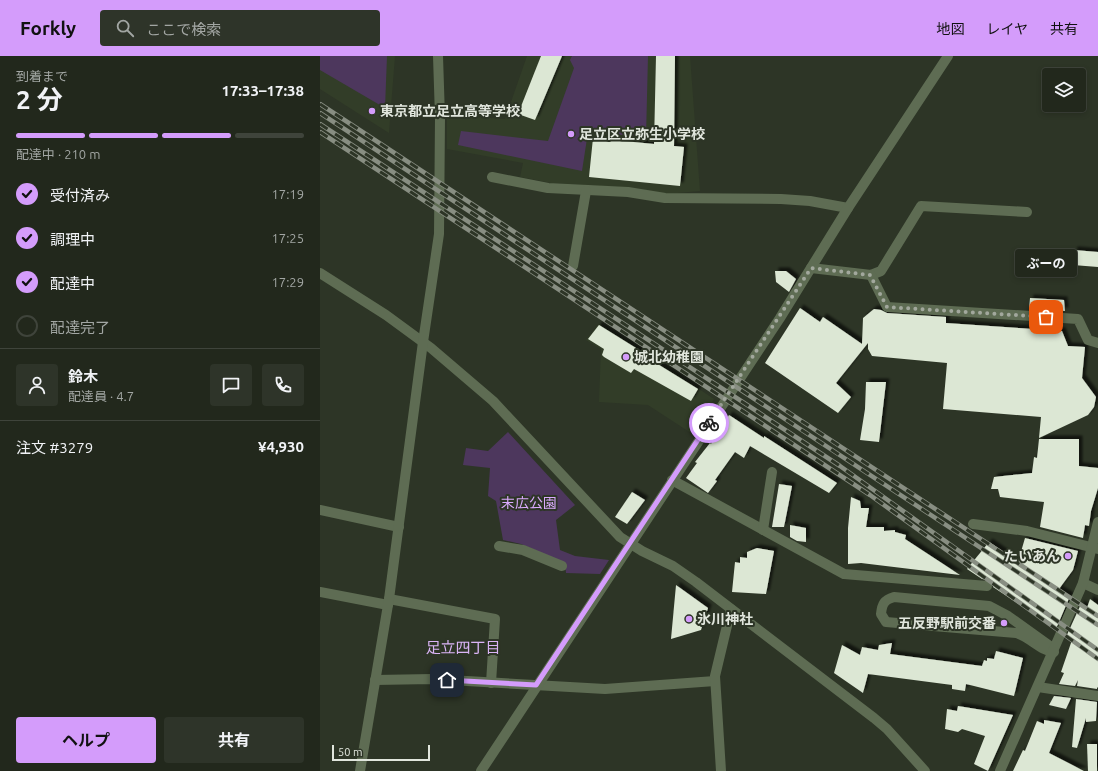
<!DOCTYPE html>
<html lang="ja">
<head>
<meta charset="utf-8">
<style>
  :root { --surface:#22281c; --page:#2e3429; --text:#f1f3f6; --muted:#a2a6a3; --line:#3f443b; --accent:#d49cfb }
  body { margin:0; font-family:Ubuntu,"Noto Sans JP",sans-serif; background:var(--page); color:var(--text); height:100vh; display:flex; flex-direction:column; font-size:15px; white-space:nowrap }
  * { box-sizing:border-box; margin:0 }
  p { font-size:13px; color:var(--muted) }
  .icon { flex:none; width:22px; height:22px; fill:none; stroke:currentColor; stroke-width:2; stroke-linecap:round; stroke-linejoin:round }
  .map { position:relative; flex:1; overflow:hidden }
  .drawer { display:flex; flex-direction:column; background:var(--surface); width:320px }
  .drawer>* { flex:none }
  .tools { position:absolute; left:722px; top:12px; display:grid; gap:8px }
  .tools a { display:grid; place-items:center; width:44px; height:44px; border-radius:4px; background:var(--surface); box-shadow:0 2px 6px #0003,0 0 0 1px var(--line); font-size:20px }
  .scale { position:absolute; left:12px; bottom:10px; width:98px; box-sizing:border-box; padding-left:4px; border:2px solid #e1e6dd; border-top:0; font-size:11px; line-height:14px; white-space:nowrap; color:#e1e6dd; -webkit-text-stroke:3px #2d3526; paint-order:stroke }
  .pin { position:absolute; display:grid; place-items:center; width:34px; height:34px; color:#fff; margin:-17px; border-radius:8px; box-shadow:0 2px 6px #0006 }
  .courier { position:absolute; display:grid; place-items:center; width:40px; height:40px; margin:-20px; border:3px solid #d49cfb; border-radius:50%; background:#fff; color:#222; box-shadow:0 1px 5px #0007 }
  .bubble { position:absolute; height:28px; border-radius:4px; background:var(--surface); box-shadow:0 2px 6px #0003,0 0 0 1px var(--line); font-size:13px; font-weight:700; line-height:28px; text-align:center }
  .headline em { font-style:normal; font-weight:700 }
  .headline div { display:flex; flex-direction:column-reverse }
  .headline { display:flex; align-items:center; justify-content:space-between; height:68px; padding:0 16px }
  h1 { font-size:26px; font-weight:700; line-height:30px }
  .bar { display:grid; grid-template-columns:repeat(4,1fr); gap:6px 4px; align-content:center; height:48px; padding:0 16px }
  .bar i { height:5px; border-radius:3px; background:var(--line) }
  .bar .current { background:var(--accent) }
  .bar p { grid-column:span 4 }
  .line { display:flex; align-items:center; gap:10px; padding:0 16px; border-top:1px solid var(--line) }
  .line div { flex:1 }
  .round { display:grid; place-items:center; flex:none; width:42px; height:42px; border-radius:4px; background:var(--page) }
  ol { padding:0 16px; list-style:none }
  li { display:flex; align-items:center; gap:12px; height:44px }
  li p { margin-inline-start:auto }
  li .icon { padding:4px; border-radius:50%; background:var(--accent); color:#111; stroke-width:4 }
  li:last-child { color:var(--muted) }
  li i { width:22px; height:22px; border:2px solid var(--line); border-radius:50% }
  .primary-button { display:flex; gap:8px; margin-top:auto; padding:8px 16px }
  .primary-button a { flex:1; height:46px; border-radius:4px; background:var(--accent); color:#111; font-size:16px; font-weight:700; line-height:46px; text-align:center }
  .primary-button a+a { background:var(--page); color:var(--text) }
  header { display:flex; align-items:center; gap:24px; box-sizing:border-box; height:56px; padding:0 20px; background:var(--accent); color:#111 }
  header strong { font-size:19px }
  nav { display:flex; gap:22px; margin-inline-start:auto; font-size:14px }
  .search { width:280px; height:36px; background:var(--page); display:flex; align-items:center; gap:10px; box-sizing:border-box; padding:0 14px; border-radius:4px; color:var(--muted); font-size:15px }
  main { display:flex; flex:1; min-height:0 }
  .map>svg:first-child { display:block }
  .built { fill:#323d28 }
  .green { fill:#4d375d }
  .building { fill:#dce7d4; filter:url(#shadow) }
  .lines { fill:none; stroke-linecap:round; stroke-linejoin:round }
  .minor { stroke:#5e6c53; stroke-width:10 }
  .rail-casing { stroke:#888e82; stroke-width:4.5 }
  .rail { stroke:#2d3526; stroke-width:3; stroke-dasharray:9; stroke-linecap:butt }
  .done { stroke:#a2a89d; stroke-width:4; stroke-dasharray:0 7.2 }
  .route { stroke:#d49cfb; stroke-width:5 }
  .poi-dot { fill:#d49cfb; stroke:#2d3526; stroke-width:1.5 }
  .labels { text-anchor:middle; stroke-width:4; stroke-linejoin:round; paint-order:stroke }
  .poi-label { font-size:14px; font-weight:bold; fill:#e1e6dd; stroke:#2d3526; text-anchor:start }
  .park-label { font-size:14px; fill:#daaafd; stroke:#2d3526 }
  .neighbourhood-label { font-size:15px; fill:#dab4f6; stroke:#2d3526 }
</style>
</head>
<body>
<header>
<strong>Forkly</strong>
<div class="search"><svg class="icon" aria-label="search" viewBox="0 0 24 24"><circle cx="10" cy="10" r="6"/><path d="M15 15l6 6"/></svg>ここで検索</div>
<nav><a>地図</a><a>レイヤ</a><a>共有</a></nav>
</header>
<main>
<section class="drawer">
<div class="headline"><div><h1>2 分</h1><p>到着まで</p></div><em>17:33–17:38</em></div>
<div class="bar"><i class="current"></i><i class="current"></i><i class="current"></i><i></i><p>配達中 · 210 m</p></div>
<ol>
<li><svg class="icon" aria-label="check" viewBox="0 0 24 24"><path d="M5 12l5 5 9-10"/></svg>受付済み<p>17:19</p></li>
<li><svg class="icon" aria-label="check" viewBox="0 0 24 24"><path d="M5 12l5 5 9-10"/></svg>調理中<p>17:25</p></li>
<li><svg class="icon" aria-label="check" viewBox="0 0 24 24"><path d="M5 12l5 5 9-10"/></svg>配達中<p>17:29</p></li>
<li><i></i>配達完了</li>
</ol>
<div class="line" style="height:72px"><a class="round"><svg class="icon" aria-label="person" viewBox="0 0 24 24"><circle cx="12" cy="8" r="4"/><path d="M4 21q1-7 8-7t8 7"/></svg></a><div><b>鈴木</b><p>配達員 · 4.7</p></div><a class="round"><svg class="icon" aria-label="chat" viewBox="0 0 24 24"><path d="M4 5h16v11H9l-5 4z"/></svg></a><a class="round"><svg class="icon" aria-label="phone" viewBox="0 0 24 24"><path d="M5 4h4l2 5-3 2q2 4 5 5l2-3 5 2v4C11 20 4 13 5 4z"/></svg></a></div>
<div class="line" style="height:52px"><div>注文 #3279</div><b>¥4,930</b></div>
<div class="primary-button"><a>ヘルプ</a><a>共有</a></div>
</section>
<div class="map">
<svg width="778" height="715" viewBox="0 0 778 715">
  <defs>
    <filter id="shadow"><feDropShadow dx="3.5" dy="-3.5" stdDeviation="1" flood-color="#0009"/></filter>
  </defs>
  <rect width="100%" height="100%" fill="#2d3526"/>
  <g class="built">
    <path d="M0,0H75L69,77L0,33Z"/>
    <path d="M207,0H370L380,135L347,138L314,132L231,127L200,121L203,107L127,93V59L185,63Z"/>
    <path d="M279,267L394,343L371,377L328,349L279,346L281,293L266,284Z"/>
  </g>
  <g class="green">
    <path d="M0,0H67L65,52L0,14Z"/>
    <path d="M252,0H328L326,81L268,76L262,115L138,89L141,75L228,85L254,12L250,4Z"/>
    <path d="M188,376L255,449L236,464L240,494L255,500L289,504L280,518L246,517L245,507L201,488L183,484L176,445L168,440L170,412L143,409L146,392L168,395Z"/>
  </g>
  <g class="building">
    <path d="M221,0H242L215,64L198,58Z"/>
    <path d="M336,0H355L354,90L364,91L360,130L269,121L273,82L334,88Z"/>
    <path d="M754,194L778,196V211L753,209Z"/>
    <path d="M455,215H466L476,223L469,236L456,226Z"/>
    <path d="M710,242L744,244L745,255L709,253Z"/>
    <path d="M480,252L500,266L503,261L542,288L543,262L554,253L561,254L567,257L626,261V267L742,275L748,290L765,291L762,322L776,341L774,351L768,359L719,382L721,361L623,353L627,307L552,300L548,293V287L516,327L531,341L518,357L445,307Z"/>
    <path d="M279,269L324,297L323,299L378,333L371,345L314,313L311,317L284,301L282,299L284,293L268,283Z"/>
    <path d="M546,326H566L559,386L540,384L545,353Z"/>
    <path d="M409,359L444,382V380L517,427L509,437L430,390L424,402L415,396L395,424L397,425L388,437L366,422L377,407L375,406L390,387L391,388Z"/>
    <path d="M719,383H759V410L778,412V432L771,455L769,470L765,469L763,482L720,471L724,446L680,441L678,433H671L674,421L712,417L714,401L717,402Z"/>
    <path d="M459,428L472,430L464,471H452Z"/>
    <path d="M312,436L325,444L307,468L295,461Z"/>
    <path d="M531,441L540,445L541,452H549L546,471H564V475L575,474V476L586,479L585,483L640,519L541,507L528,508V472Z"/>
    <path d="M470,469L486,472V486L477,485L470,481Z"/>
    <path d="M705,482L758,495L753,514L739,533L750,540L736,573L673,531V527L670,524L662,523L647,513L669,486L698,506Z"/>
    <path d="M437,492L454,495L446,538L412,536L415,506L420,507V501L427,502V496Z"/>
    <path d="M356,529L388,552L381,574L351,583Z"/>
    <path d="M770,543L778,549V632L777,631V633L757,630L758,624L755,630L739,628L744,617L741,616L752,584L746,581L761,548L767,552Z"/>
    <path d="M572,587L570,598L662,610L664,604L667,605V602L674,603L676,595L703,602L694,640L646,628L645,635L632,633V629L548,618L543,637L514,617L522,589L540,599L542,591L558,594L559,589Z"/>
    <path d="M734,640L751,642L746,653L729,649Z"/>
    <path d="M756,643L777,646L776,665L766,666V662L757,692L752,691Z"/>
    <path d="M638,650L693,659L668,715L654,708L665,680L642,673L638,676L625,673L627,653L637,655Z"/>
    <path d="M724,664L741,667L729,697L764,715H693L703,694L705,695L717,665L724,668Z"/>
    <path d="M767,688H777V715H768Z"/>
  </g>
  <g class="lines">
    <g class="minor">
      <path d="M172,121L228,132L308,136L345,142L461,143L490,145L528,152"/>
      <path d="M253,210L266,135"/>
      <path d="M491,212L551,219L561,215L601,150L707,156"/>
      <path d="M0,217L66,259L111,292L173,345L300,481L322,495L353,510L376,526L554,662L567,673L605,715"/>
      <path d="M551,219L567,251L758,263L768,284L778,287"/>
      <path d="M352,424L524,518L667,530"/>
      <path d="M0,454L79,471"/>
      <path d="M653,468L707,475L778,493"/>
      <path d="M443,474L452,416"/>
      <path d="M179,490L203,494L242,510"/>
      <path d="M763,527L778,534"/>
      <path d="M0,536L68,549"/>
      <path d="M574,541L669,550L688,560L730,590L734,596C721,595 710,581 696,577L566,566L561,558C562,548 564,544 574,541Z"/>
      <path d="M69,543L175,563L171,627"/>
      <path d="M55,624L112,623L285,633L395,625"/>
      <path d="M718,631L778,640"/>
      <path d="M40,715L69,543L103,286L119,178L120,61L118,0"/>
      <path d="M161,715L460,262L528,152L628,0"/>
      <path d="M401,715L395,620L411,553"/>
      <path d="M680,715L763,527L778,466"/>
    </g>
    <g class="rail-casing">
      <g id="rail">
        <path d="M0,48L778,560"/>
        <path d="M0,57L778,569"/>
        <path d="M0,68L520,410L778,594"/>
        <path d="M0,76L550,439L778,603"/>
      </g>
    </g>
    <use href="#rail" class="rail"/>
  </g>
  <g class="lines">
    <path class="done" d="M389,367L491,212L550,219L567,251L726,261"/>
    <path class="route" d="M127,624L216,629L389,367"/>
  </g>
  <g class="poi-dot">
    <circle cx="52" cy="55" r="4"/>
    <circle cx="251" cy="78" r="4"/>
    <circle cx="306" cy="301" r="4"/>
    <circle cx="748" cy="500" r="4"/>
    <circle cx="369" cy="563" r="4"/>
    <circle cx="684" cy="567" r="4"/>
  </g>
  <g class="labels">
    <g class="poi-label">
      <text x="60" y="60">東京都立足立高等学校</text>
      <text x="259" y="83">足立区立弥生小学校</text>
      <text x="314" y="306">城北幼稚園</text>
      <text x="740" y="505" text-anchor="end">たいあん</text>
      <text x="377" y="568">氷川神社</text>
      <text x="676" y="572" text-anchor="end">五反野駅前交番</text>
    </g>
    <g class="park-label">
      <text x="209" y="452">末広公園</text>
    </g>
    <g class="neighbourhood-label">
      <text x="143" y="597">足立四丁目</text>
    </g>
  </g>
</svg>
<div class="tools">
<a><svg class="icon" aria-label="layers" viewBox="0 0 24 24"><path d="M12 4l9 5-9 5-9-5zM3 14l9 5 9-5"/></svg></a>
</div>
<div class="scale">50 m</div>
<div class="pin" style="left:726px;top:261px;background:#ea580c"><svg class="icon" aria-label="bag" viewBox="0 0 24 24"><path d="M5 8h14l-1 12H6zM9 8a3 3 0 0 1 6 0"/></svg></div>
<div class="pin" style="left:127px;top:624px;background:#1f2937"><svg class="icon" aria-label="home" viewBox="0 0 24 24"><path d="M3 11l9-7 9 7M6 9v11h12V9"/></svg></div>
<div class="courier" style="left:389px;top:367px"><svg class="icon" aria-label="bike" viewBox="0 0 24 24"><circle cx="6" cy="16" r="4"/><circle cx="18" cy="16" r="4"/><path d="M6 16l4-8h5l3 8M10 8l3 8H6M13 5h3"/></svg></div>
<div class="bubble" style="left:695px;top:193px;width:62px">ぶーの</div>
</div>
</main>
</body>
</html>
